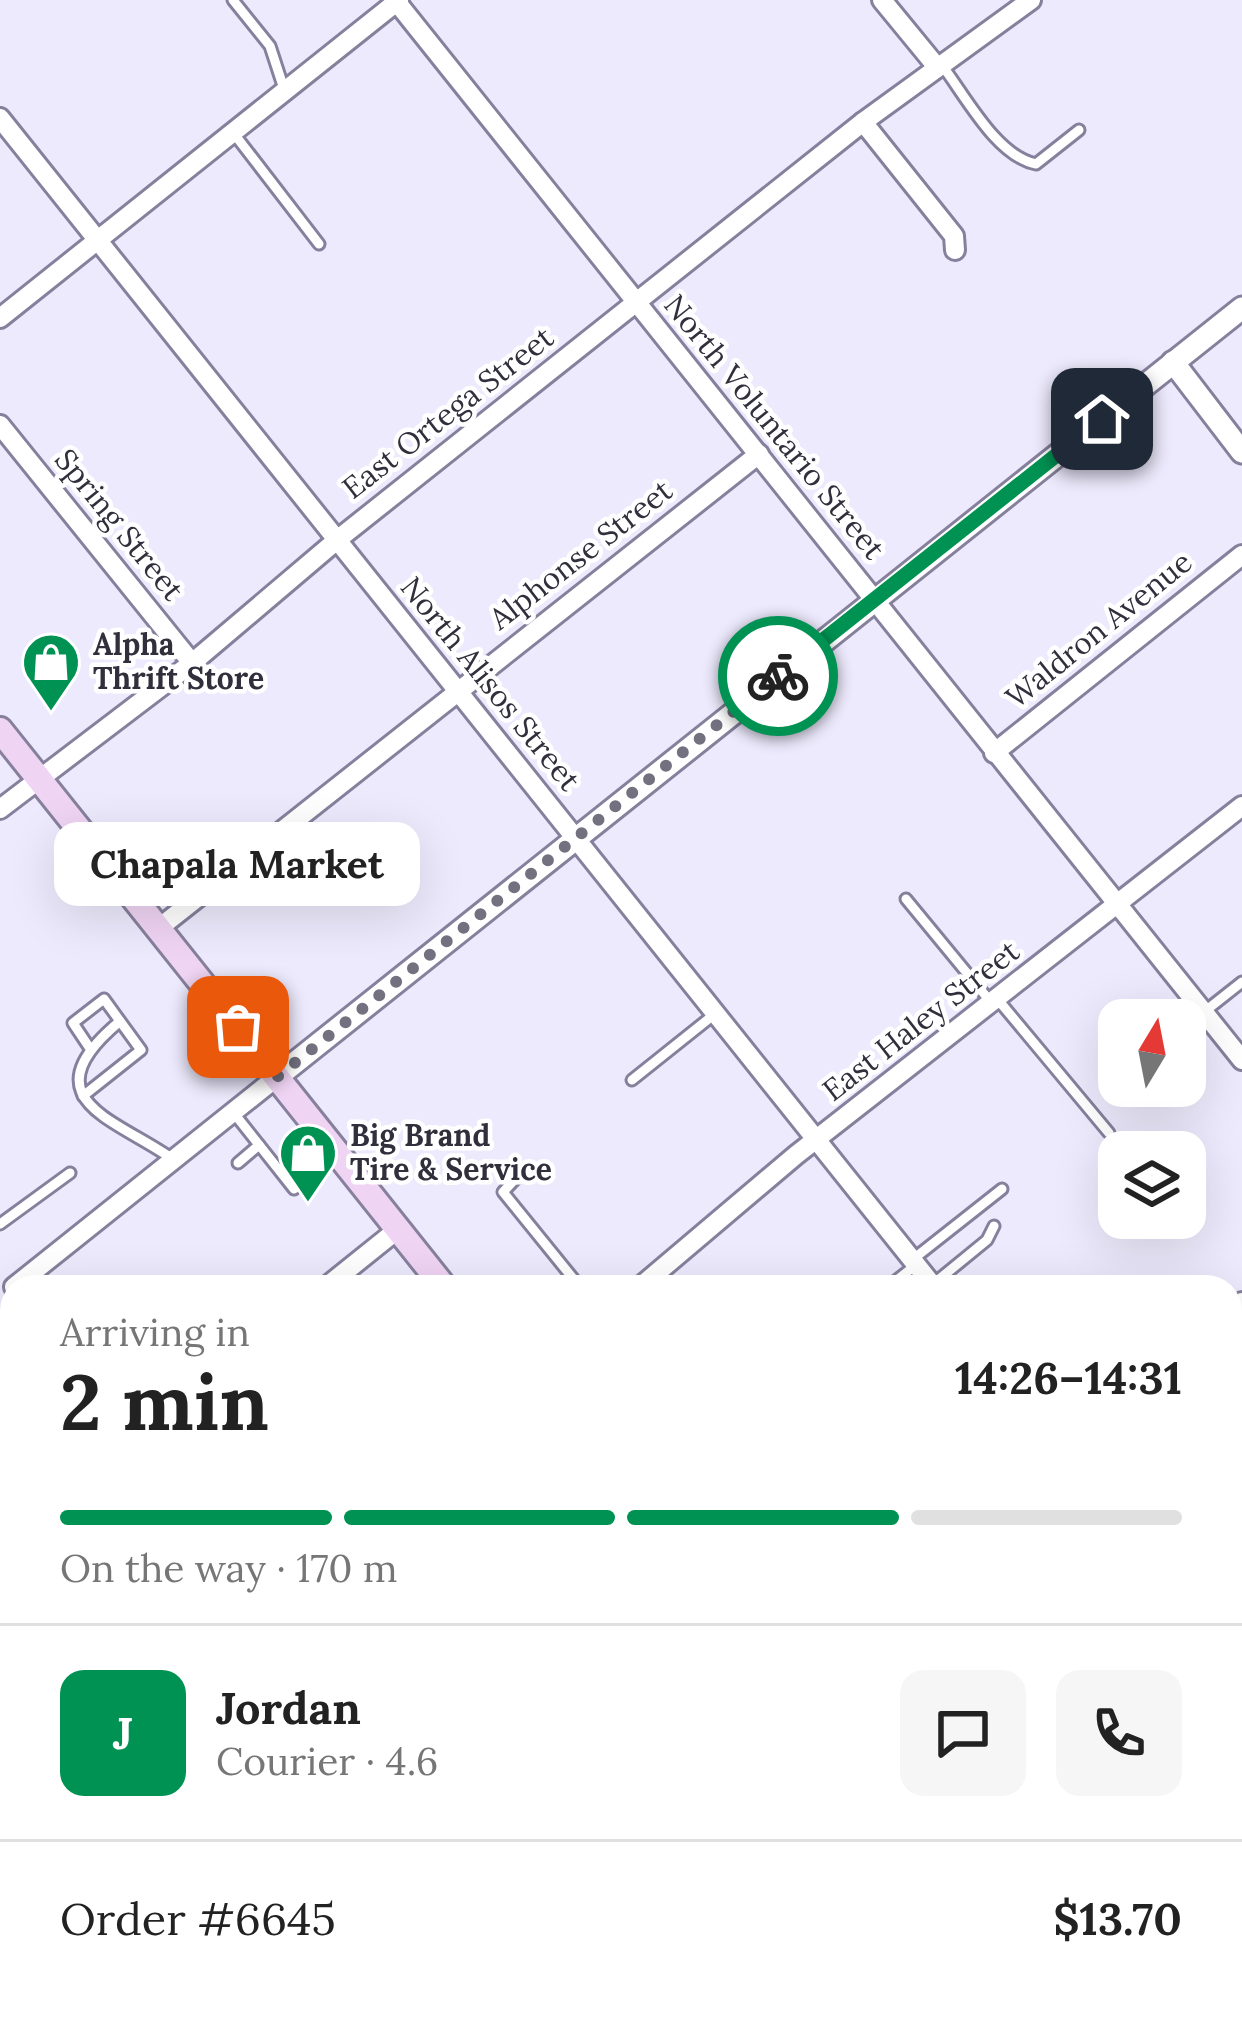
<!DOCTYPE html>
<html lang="en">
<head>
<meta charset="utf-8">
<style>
  :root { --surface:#fff; --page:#f6f6f6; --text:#222; --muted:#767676; --line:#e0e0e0; --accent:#009253 }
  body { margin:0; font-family:Lora,serif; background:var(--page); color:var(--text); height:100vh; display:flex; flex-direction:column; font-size:45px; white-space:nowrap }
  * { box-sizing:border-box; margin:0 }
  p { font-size:39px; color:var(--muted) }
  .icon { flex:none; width:66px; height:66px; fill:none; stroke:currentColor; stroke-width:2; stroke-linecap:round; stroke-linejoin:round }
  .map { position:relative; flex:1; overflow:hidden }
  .drawer { position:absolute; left:0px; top:1275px; width:1242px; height:747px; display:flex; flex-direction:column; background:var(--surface); border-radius:36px 36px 0 0; box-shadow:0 12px 48px #0002 }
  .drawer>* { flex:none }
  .needle { width:78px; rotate:10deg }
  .buttons { position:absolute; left:1098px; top:999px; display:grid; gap:24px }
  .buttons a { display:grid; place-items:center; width:108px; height:108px; border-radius:24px; background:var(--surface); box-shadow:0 12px 48px #0002; font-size:60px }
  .pin { position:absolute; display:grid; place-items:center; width:102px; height:102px; color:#fff; margin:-51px; border-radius:24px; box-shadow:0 6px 18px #0006 }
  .courier { position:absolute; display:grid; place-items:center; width:120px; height:120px; margin:-60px; border:9px solid #009253; border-radius:50%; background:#fff; color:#222; box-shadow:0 3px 15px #0007 }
  .bubble { position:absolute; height:84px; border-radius:24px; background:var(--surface); box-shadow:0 12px 48px #0002; font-size:39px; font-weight:800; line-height:84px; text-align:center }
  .overview em { font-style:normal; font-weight:800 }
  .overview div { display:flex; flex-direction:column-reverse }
  .overview { display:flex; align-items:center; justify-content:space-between; height:204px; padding:0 60px }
  h1 { font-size:78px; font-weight:800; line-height:90px }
  .bar { display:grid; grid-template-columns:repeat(4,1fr); gap:18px 12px; align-content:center; height:144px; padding:0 60px }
  .bar i { height:15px; border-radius:9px; background:var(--line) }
  .bar .active { background:var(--accent) }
  .bar p { grid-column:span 4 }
  .line { display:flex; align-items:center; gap:30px; padding:0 60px; border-top:3px solid var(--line) }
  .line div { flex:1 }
  .round { display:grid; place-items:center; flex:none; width:126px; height:126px; border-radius:24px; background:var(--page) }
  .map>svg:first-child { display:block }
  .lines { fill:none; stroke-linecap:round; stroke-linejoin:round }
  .service-casing { stroke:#86809d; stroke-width:15 }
  .minor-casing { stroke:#86809d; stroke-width:24 }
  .tertiary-casing { stroke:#86809d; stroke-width:27 }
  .secondary-casing { stroke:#86809d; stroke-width:30 }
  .service { stroke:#fff; stroke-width:9 }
  .minor { stroke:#fff; stroke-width:18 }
  .tertiary { stroke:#fff; stroke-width:21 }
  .secondary { stroke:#efd4f3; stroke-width:24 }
  .done { stroke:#73707f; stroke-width:12; stroke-dasharray:0 21.6 }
  .route { stroke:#009253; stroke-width:15 }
  .labels { text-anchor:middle; stroke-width:9; stroke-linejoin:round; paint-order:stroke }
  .street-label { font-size:30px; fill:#312f3b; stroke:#fff }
  .poi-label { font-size:30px; font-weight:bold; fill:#312f3b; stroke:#fff; text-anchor:start }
</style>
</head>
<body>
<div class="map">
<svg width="1242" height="2020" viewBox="0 0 1242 2020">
  <rect width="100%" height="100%" fill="#edeafd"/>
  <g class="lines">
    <g class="service-casing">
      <g id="service">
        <path d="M233,0L270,46L285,92"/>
        <path d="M941,64C965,95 996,156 1036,164L1079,130"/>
        <path d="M235,135L319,244"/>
        <path d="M906,899L990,1001"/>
        <path d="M999,1001L1109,1133"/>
        <path d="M1204,1012L1242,982"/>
        <path d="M119,1022C26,1100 117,1119 174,1160"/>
        <path d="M632,1080L716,1013"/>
        <path d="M83,1096L141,1050L104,999L73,1023L89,1047"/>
        <path d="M233,1112L294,1189L335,1155"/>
        <path d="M238,1163L259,1145"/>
        <path d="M521,1173L503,1192L580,1287"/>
        <path d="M0,1224L70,1173"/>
        <path d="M912,1260L1002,1189"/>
        <path d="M932,1285L987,1240L994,1226"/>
        <path d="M888,1287L916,1265"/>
        <path d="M1230,1318L1242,1333"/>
        <path d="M1230,1521L1242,1511"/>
        <path d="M1230,1935L1242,1951"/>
        <path d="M1172,2010L1180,2020"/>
      </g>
    </g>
    <g class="minor-casing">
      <g id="minor">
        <path d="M395,0L1242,1060"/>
        <path d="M882,0L937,67"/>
        <path d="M0,118L934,1287"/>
        <path d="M863,122L954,236L955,250"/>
        <path d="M0,318L399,0"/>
        <path d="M0,425L192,663"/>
        <path d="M994,753L1242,555"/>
        <path d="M0,809L192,663L337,540L863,122L1031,0"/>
        <path d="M159,928L759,454"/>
        <path d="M14,1287L277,1077"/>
        <path d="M326,1287L397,1230"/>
        <path d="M640,1287L796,1155L1242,806"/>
        <path d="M1230,1312L1242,1302"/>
        <path d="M0,1350L12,1364"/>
        <path d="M0,1547L12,1537"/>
        <path d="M1230,1658L1242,1673"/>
        <path d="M0,1966L12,1982"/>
        <path d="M34,2010L42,2020"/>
        <path d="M526,2010L534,2020"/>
        <path d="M956,2020L969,2010"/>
      </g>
    </g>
    <g class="tertiary-casing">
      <g id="tertiary">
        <path d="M1173,362L1242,452"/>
        <path d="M277,1077L1242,308"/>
        <path d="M0,1790L12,1780"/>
        <path d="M344,2020L357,2010"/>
      </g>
    </g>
    <g class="secondary-casing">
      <g id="secondary">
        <path d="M0,730L444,1287"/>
        <path d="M1230,1807L1242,1797"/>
        <path d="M1022,2010L1030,2020"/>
      </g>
    </g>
    <use href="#service" class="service"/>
    <use href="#minor" class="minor"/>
    <use href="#tertiary" class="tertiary"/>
    <use href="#secondary" class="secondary"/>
  </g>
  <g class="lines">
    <path class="done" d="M238,1027L277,1077L778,676"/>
    <path class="route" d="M778,676L1102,419"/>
  </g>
  <defs>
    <g id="shop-pin" transform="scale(3)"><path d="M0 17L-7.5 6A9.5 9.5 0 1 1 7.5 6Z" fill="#009253" stroke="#fff"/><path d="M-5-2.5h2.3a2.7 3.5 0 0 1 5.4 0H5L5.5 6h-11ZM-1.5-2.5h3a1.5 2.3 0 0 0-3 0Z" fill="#fff"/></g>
  </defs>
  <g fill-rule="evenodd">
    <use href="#shop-pin" x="51" y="662"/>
    <use href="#shop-pin" x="308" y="1153"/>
  </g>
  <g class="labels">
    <g class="street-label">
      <text transform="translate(448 413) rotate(-38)" y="10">East Ortega Street</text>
      <text transform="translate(774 427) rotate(51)" y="10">North Voluntario Street</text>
      <text transform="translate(119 525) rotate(51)" y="10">Spring Street</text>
      <text transform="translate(581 555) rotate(-38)" y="10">Alphonse Street</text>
      <text transform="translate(1099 630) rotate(-39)" y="10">Waldron Avenue</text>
      <text transform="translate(490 684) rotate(51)" y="10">North Alisos Street</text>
      <text transform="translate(921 1021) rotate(-38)" y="10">East Haley Street</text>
    </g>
    <g class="poi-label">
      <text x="93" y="655">Alpha<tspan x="93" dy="34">Thrift Store</tspan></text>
      <text x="350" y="1146">Big Brand<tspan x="350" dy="34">Tire &amp; Service</tspan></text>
    </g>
  </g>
</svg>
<div class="buttons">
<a><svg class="needle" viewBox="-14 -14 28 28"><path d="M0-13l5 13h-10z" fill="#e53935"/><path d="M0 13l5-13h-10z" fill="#767676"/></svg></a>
<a><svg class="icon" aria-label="layers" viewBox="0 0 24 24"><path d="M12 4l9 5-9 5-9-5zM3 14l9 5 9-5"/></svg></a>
</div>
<div class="pin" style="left:238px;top:1027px;background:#ea580c"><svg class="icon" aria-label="bag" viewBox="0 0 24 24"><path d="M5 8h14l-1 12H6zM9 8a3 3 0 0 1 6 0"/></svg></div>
<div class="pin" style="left:1102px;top:419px;background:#1f2937"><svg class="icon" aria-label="home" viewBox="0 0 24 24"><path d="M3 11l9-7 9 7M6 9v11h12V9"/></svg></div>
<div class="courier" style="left:778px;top:676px"><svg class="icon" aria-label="bike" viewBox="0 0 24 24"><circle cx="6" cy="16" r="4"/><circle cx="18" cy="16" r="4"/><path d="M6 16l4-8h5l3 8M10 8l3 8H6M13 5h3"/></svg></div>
<div class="bubble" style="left:54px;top:822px;width:366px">Chapala Market</div>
<section class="drawer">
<div class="overview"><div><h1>2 min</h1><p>Arriving in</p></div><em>14:26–14:31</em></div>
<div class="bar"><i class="active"></i><i class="active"></i><i class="active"></i><i></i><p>On the way · 170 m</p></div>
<div class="line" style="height:216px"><b class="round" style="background:var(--accent);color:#fff">J</b><div><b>Jordan</b><p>Courier · 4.6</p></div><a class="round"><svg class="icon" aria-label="chat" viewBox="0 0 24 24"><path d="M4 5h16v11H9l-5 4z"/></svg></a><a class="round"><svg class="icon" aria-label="phone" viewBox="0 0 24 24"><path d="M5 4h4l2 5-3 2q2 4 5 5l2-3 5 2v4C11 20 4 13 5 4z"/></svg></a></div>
<div class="line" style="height:156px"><div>Order #6645</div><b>$13.70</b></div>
</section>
</div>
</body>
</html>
